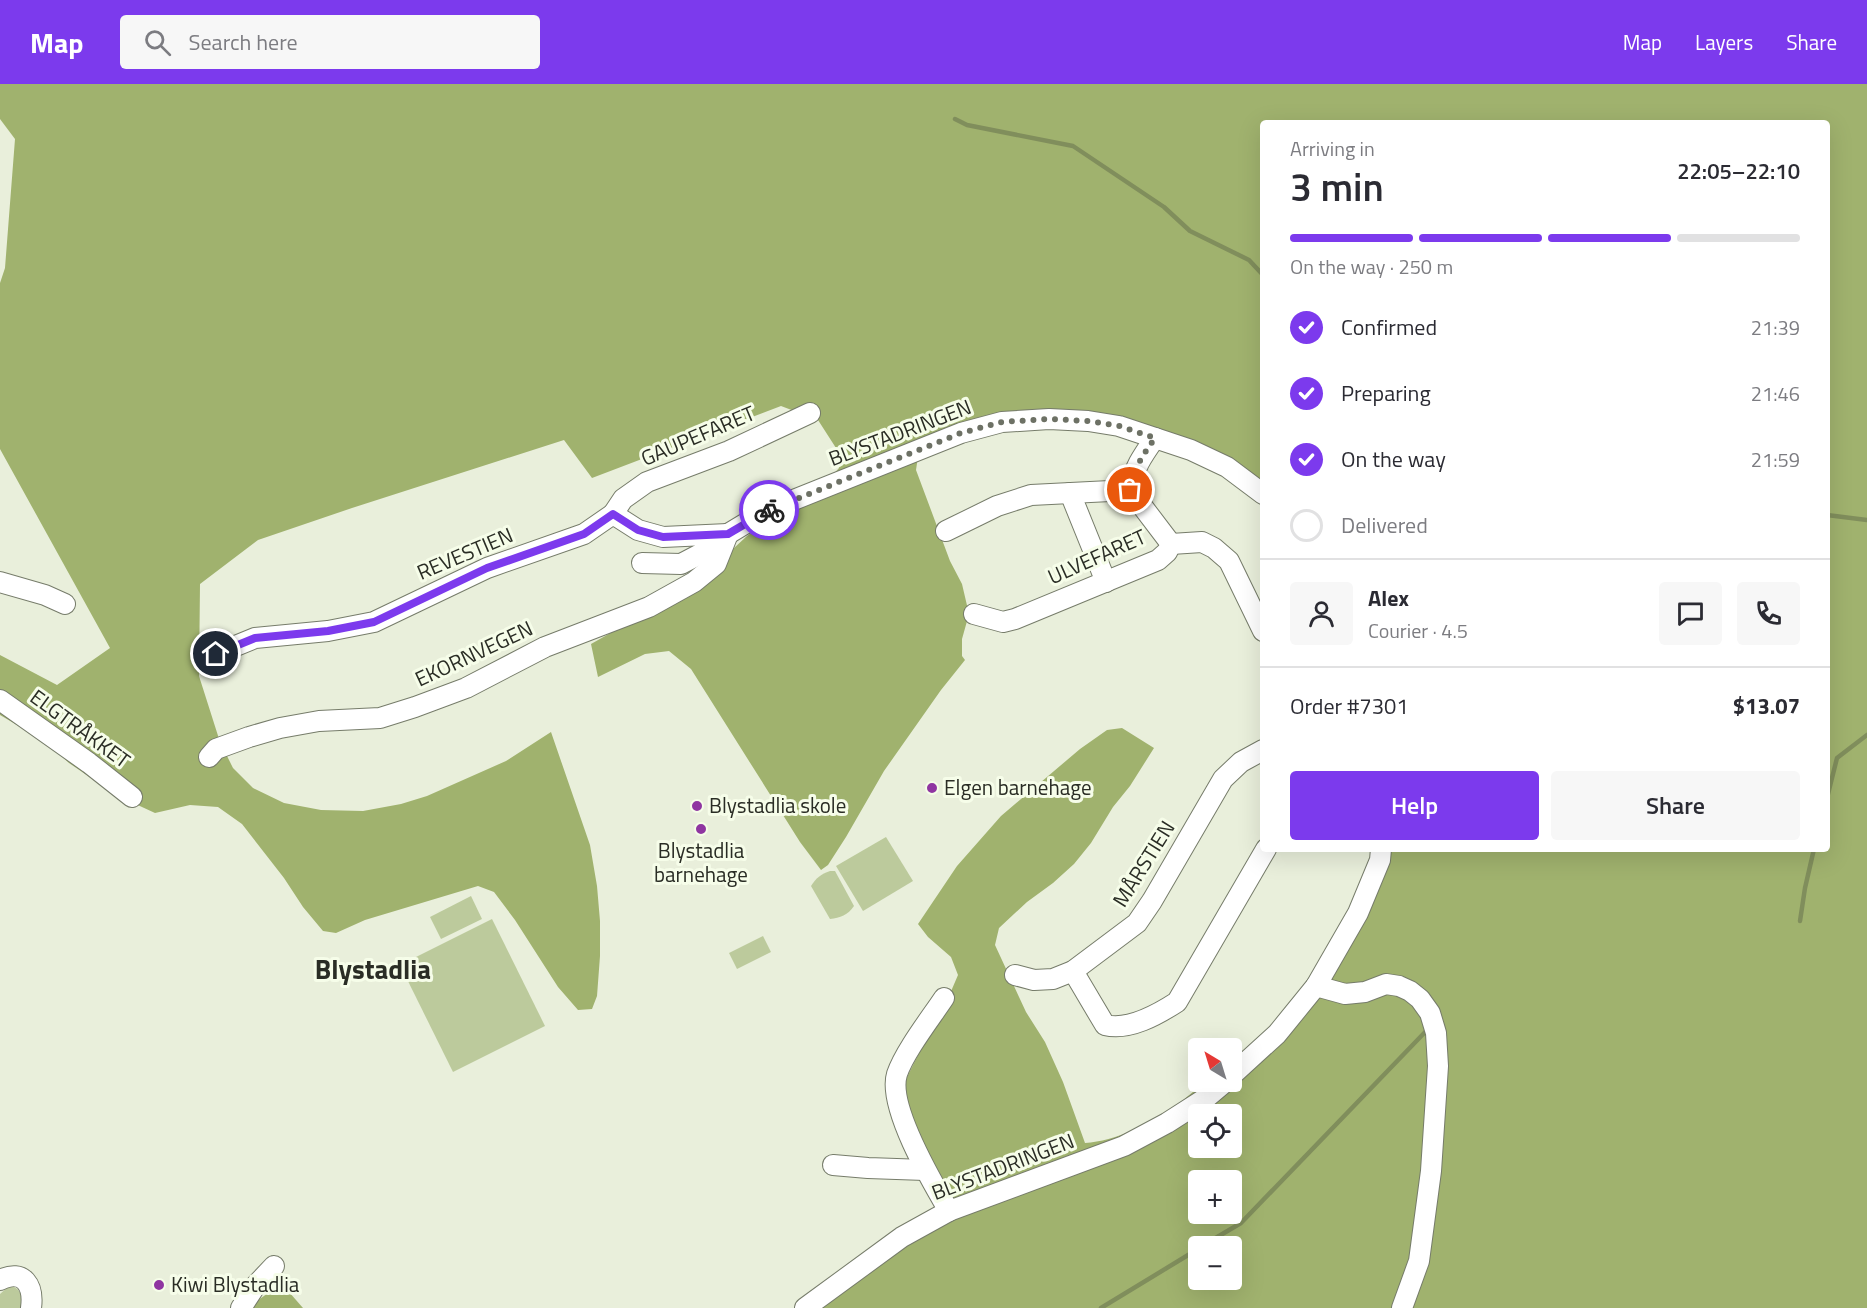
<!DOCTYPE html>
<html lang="en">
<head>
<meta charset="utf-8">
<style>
  :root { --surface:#fff; --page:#f7f7f7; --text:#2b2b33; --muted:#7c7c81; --line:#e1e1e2; --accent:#7c3aed }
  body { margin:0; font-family:"Titillium Web",sans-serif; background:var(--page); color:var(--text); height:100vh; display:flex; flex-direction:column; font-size:22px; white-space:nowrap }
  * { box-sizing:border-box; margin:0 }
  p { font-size:20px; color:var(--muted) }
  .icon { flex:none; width:33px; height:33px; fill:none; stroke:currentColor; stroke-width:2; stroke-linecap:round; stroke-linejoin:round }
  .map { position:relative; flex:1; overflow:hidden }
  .panel { position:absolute; left:1260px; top:36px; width:570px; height:732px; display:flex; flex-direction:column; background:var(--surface); border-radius:6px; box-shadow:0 6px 24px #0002 }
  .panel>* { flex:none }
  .needle { width:39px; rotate:322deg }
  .buttons { position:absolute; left:1188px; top:954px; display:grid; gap:12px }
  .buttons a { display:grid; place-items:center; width:54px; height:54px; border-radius:6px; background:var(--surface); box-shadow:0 6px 24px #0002; font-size:30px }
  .pin { position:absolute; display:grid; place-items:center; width:51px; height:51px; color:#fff; margin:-26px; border:3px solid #fff; border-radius:50%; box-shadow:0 2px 6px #0007 }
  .courier { position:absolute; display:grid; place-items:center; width:60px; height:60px; margin:-30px; border:4px solid #7c3aed; border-radius:50%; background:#fff; color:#222; box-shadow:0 2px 8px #0007 }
  .summary em { font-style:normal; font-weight:600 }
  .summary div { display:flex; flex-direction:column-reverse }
  .summary { display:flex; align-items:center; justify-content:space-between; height:102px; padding:0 30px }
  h1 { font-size:39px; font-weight:600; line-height:45px }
  .bar { display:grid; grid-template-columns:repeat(4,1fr); gap:9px 6px; align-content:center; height:72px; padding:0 30px }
  .bar i { height:8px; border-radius:4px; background:var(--line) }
  .bar .active { background:var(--accent) }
  .bar p { grid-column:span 4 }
  .line { display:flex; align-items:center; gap:15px; padding:0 30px; border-top:2px solid var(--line) }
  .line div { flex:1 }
  .round { display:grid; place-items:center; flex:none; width:63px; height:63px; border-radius:6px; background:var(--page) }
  ol { padding:0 30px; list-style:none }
  li { display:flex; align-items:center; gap:18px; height:66px }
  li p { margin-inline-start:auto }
  li .icon { padding:6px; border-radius:50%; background:var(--accent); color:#fff; stroke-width:4 }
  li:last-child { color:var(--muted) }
  li i { width:33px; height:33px; border:3px solid var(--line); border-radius:50% }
  .action { display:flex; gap:12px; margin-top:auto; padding:12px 30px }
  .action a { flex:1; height:69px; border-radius:6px; background:var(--accent); color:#fff; font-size:24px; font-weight:600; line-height:69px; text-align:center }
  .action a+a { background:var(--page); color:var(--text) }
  header { display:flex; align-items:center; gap:36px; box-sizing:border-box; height:84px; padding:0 30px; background:var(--accent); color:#fff }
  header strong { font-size:28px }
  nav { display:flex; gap:33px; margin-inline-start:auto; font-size:21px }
  .search { width:420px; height:54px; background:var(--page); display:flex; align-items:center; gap:15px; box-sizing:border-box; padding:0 21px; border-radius:6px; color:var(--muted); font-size:22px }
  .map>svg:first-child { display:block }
  .green { fill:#bcca9c }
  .forest { fill:#a0b26e; fill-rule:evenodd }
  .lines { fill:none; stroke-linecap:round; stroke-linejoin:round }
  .stream { stroke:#808e5c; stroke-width:4.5 }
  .minor-casing { stroke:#767c6a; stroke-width:22 }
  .minor { stroke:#fff; stroke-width:20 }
  .done { stroke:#6d7165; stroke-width:6; stroke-dasharray:0 10.8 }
  .route { stroke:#7c3aed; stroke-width:8 }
  .poi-dot { fill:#8f35a1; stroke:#f6fde9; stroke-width:2 }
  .labels { text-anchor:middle; stroke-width:6; stroke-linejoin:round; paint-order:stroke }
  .street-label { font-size:21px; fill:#2a2d25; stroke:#f6fde9 }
  .poi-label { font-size:21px; fill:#2a2d25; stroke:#f6fde9; text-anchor:start }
  .district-label { font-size:27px; font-weight:bold; fill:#2a2d25; stroke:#f6fde9 }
</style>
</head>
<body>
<header>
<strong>Map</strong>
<div class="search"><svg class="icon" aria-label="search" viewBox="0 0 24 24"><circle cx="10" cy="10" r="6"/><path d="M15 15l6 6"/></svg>Search here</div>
<nav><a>Map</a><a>Layers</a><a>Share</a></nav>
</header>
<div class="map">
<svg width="1867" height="1224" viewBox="0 0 1867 1224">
  <rect width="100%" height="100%" fill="#e9efdb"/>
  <g class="green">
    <path d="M886,753L913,797L863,827L836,782Z"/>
    <path d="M830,787H835L854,822C848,831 840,834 830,835L811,802C816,794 821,790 830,787Z"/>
    <path d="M471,812L482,835L441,855L430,833Z"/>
    <path d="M492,835L545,942L453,988L400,881Z"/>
    <path d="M763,852L771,868L737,885L729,869Z"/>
    <path d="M9,1202C22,1203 22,1214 22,1224H0V1210Z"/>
  </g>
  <g class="forest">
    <path d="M0,0H1867V1224H813L941,1121L913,1055L903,1001L923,961L943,926L958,891L951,873L928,853L918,840L957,782L1001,732L1080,665L1107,646L1122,644L1154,664L1130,702L1113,723L1091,759L1074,780L1053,799L1027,818L999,844L995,861L1026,928L1045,958L1063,998L1085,1059C1116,1057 1149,1040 1175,1023C1184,1016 1198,1002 1208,998C1214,996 1225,998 1232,998L1251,966L1290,924L1343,850L1374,765H1827V39H1263V419L1235,398L1172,364L1042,328L919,366L916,386L950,477L962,500L969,530L962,555V572L965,576L941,606L884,687L846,753L828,781L821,786L800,758L691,585L669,567L645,570L598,593L591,560L630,538L721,476L747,452L773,433L823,402L839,384L836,364L818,336L781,322L592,394L564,356L352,424L258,456L200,500L199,592L220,658L233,684L253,704L284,719L321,726L363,727L401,720L427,712L506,677L551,648L590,761L597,802L600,837V872L597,912L592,925L578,926L558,903L515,836L494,808L478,802L365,836L336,849L323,847L303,823L284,794L242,740L218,723L190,721L155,729L116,711L69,679L46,658L0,631V571L57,601L110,564L0,365V199L5,184L15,55L0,35ZM1198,1030H1232V1064H1198ZM1198,1096H1232V1130H1198ZM1198,1162H1232V1196H1198Z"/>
    <path d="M271,1207L289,1208L303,1224H247Z"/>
  </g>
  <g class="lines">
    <g class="stream">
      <path d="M955,35L967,41L1073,62L1164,123L1190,147L1249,176L1263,191"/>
      <path d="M1827,431L1867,436"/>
      <path d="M1827,714L1837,674L1867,651"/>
      <path d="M1800,837L1805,804L1814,765"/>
      <path d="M1202,1162L1241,1139L1429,944"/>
      <path d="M1101,1224L1198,1165"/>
    </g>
    <g class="minor-casing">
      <g id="minor">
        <path d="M1130,406C1133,385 1143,371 1155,354"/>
        <path d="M1070,409L1106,498"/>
        <path d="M613,430L623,415L647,398L729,367L810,329"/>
        <path d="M946,447L997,422L1031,411L1130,406L1171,460L1167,468L1158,476L1015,535L1003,538L974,530"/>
        <path d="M1171,460L1202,458L1214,464L1229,477L1263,547"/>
        <path d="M642,479L681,480L700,470L728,450L766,427L961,349L1002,338L1049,335L1088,337L1119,342L1191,366L1227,383L1263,410"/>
        <path d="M0,498L45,511L65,520"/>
        <path d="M216,570L255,554L328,547L374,538L487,484L584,450L613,430L638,446L663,453L728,450"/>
        <path d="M0,616L89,679L132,713"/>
        <path d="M209,673L216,665L249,653L280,644L319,637L380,634L415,623L466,604L545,563L649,523L694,498L716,480L728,450"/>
        <path d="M1073,887L1105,941C1129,947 1157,931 1177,918L1266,765"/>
        <path d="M1015,891L1034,896L1053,895L1073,887L1137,839L1152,817L1223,695L1241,678L1263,666"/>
        <path d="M1316,902L1345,910L1365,908L1386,900L1399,902L1410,907L1420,915L1430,929L1436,949L1438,982L1431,1087L1419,1177L1402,1224"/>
        <path d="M944,914C930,935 905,967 897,990C887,1022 932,1098 949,1127"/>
        <path d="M1232,991L1277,950L1316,902L1358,829L1380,776L1381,765"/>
        <path d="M833,1081L868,1084L925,1086"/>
        <path d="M0,1196C24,1184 34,1202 31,1224"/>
        <path d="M241,1224L256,1201L274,1182"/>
        <path d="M805,1224L902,1153L949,1127L1124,1062L1167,1039L1206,1014L1225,998"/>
      </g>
    </g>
    <use href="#minor" class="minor"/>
  </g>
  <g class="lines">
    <path class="done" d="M769,426L961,349L1002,338L1049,335L1088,337L1119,342L1155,354C1143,371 1133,385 1130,406"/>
    <path class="route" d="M216,570L255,554L328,547L374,538L487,484L584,450L613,430L638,446L663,453L728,450L769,426"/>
  </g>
  <g class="poi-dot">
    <circle cx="932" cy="704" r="6"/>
    <circle cx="697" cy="722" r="6"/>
    <circle cx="701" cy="745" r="6"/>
    <circle cx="159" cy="1201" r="6"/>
  </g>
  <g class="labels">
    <g class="street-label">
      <text transform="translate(900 349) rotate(-21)" y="7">BLYSTADRINGEN</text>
      <text transform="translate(698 352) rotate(-23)" y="7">GAUPEFARET</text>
      <text transform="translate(465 470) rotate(-23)" y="7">REVESTIEN</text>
      <text transform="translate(1097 473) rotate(-24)" y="7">ULVEFARET</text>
      <text transform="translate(474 570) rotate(-25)" y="7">EKORNVEGEN</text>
      <text transform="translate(80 645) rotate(36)" y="7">ELGTRÅKKET</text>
      <text transform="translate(1144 780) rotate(-58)" y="7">MÅRSTIEN</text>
      <text transform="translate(1003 1083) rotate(-21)" y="7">BLYSTADRINGEN</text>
    </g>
    <g class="poi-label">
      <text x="944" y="711">Elgen barnehage</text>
      <text x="709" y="729">Blystadlia skole</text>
      <text x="701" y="774" text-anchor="middle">Blystadlia<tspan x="701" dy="24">barnehage</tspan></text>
      <text x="171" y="1208">Kiwi Blystadlia</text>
    </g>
    <g class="district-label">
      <text x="373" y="895">Blystadlia</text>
    </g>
  </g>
</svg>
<div class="buttons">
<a><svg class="needle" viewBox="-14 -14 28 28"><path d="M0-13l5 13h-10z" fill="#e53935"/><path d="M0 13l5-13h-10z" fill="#7c7c81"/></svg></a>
<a><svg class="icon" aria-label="locate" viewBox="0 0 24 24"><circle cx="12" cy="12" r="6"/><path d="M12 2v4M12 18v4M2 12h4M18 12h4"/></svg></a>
<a>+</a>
<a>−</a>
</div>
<div class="pin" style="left:1130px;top:406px;background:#ea580c"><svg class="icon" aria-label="bag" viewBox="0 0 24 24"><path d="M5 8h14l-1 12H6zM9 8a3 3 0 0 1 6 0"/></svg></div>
<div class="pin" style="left:216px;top:570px;background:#1f2937"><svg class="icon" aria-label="home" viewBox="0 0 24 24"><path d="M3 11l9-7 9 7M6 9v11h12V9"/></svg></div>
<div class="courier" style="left:769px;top:426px"><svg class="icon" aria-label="bike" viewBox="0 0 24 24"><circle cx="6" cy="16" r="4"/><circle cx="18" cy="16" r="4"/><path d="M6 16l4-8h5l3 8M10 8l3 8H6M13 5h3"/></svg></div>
<section class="panel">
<div class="summary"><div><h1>3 min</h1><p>Arriving in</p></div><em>22:05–22:10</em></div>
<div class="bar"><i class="active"></i><i class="active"></i><i class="active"></i><i></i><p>On the way · 250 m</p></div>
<ol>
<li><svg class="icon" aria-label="check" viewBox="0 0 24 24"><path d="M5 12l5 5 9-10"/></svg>Confirmed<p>21:39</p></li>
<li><svg class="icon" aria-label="check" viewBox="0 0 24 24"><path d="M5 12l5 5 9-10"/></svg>Preparing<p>21:46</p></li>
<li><svg class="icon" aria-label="check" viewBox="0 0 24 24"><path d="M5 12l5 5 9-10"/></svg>On the way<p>21:59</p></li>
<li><i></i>Delivered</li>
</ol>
<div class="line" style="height:108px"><a class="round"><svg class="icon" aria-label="person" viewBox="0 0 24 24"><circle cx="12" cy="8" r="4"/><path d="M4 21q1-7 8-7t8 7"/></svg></a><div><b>Alex</b><p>Courier · 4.5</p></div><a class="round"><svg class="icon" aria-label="chat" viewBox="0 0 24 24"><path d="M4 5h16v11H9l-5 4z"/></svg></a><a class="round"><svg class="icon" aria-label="phone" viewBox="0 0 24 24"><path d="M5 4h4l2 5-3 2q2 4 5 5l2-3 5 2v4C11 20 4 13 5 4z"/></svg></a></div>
<div class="line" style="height:78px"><div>Order #7301</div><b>$13.07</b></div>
<div class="action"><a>Help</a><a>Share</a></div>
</section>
</div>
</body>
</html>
